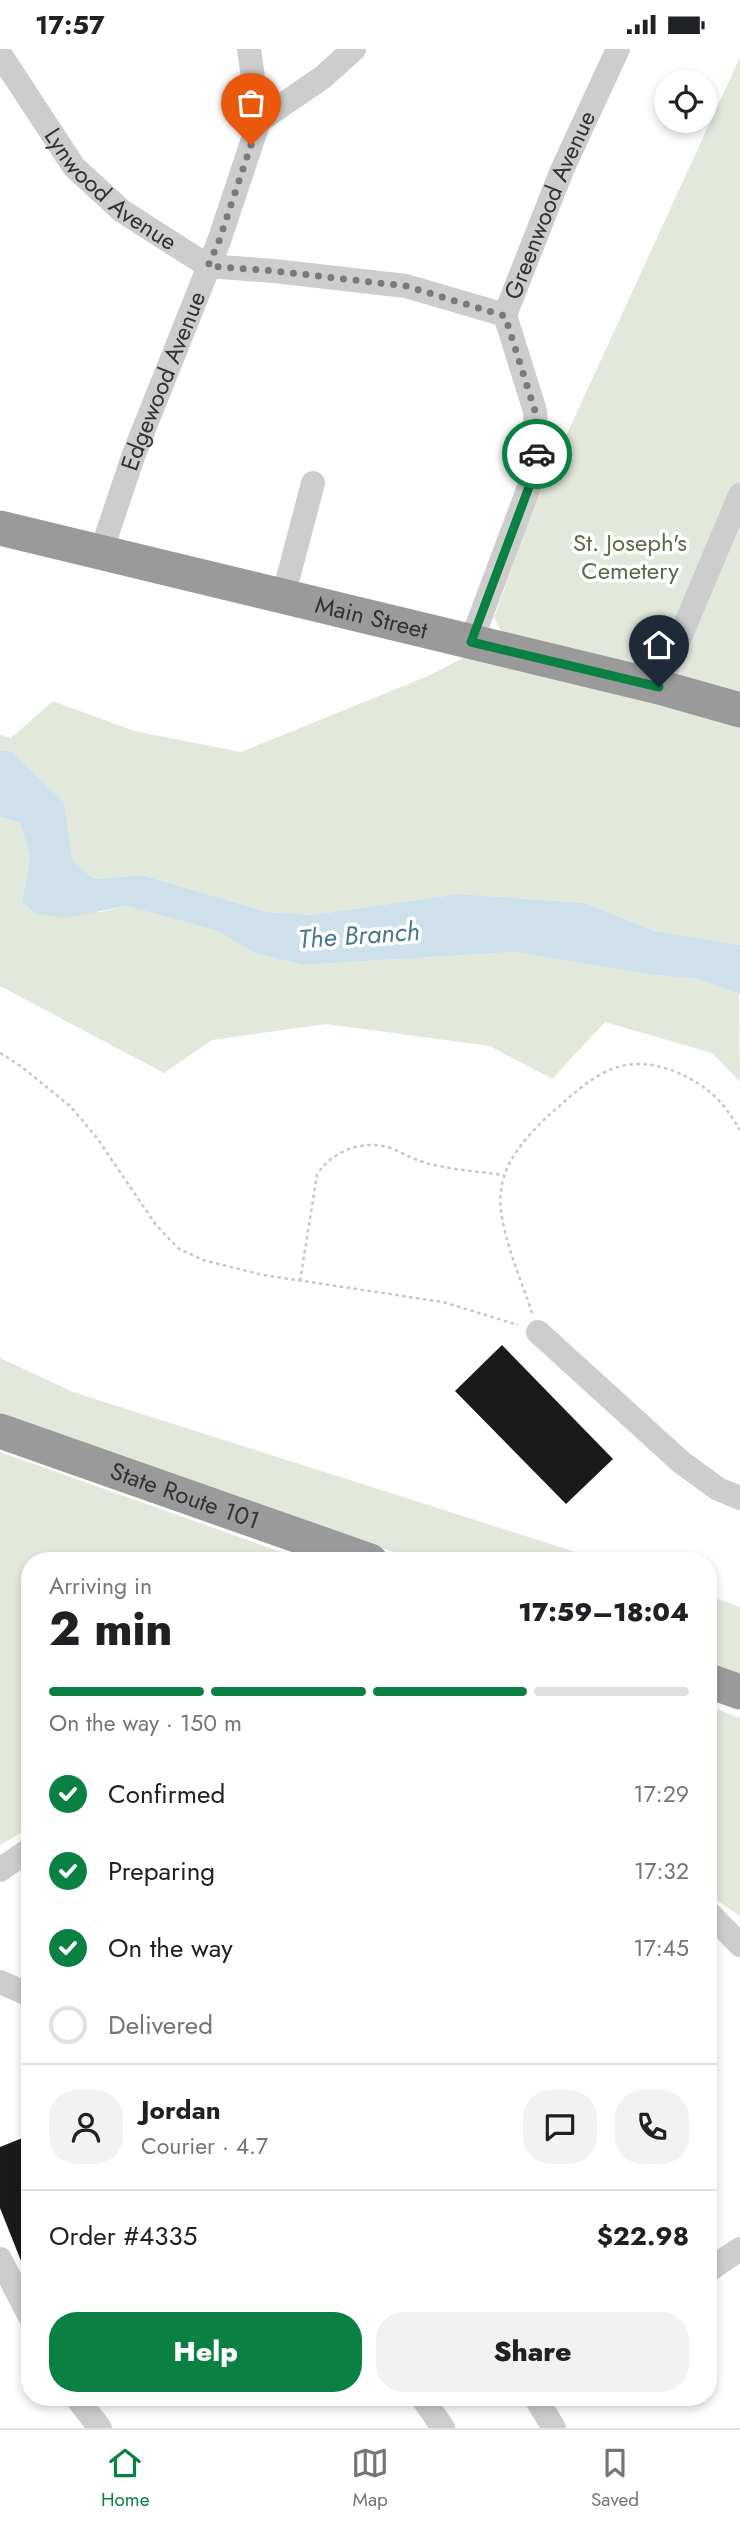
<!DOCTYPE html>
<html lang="en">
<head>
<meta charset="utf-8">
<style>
  :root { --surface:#fff; --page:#f2f2f2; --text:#202124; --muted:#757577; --line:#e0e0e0; --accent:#0b8043 }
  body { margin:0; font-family:Jost,sans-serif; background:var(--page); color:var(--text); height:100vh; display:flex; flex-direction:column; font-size:26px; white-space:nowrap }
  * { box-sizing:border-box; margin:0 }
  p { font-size:23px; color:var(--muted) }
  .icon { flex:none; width:38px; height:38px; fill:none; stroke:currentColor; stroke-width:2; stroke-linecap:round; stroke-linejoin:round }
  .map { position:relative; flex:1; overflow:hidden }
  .drawer { position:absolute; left:21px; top:1503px; width:696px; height:854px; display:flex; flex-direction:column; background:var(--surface); border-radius:28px; box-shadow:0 4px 10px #0003 }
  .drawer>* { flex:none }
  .buttons { position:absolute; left:654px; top:21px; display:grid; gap:14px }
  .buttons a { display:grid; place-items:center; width:63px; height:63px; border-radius:50%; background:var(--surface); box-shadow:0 4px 10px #0003; font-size:35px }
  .pin { position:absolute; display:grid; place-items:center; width:60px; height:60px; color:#fff; margin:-72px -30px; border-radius:50% 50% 50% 0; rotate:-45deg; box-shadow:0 0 7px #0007 }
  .pin .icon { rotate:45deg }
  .courier { position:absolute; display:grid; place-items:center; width:70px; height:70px; margin:-35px; border:5px solid #0b8043; border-radius:50%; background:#fff; color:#222; box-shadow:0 2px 9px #0007 }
  .head em { font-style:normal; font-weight:800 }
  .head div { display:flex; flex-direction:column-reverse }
  .head { display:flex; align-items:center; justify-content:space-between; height:119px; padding:0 28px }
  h1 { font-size:46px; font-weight:800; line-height:52px }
  .bar { display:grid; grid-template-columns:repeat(4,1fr); gap:10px 7px; align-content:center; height:84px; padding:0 28px }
  .bar i { height:9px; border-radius:5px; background:var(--line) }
  .bar .selected { background:var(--accent) }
  .bar p { grid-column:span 4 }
  .line { display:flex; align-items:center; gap:18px; padding:0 28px; border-top:2px solid var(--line) }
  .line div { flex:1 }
  .round { display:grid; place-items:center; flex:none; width:74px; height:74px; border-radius:28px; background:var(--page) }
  ol { padding:0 28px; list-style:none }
  li { display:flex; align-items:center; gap:21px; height:77px }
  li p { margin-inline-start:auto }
  li .icon { padding:7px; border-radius:50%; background:var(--accent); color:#fff; stroke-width:4 }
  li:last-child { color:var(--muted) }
  li i { width:38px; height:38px; border:4px solid var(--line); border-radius:50% }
  .primary-button { display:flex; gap:14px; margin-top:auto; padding:14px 28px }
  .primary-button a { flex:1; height:80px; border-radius:28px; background:var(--accent); color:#fff; font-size:28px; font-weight:800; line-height:80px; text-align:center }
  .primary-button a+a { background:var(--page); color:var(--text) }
  .status { display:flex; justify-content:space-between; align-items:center; height:49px; padding:0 35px; background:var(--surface); direction:ltr }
  .status svg { height:19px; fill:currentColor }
  .dock { display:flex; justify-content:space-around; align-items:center; height:98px; border-top:2px solid var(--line); background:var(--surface); font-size:19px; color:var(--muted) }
  .dock a { display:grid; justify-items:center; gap:4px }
  .dock .selected { color:var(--accent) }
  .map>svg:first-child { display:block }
  .green { fill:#e3e8dd }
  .water { fill:#cee0e9 }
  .building { fill:#1a1a1a }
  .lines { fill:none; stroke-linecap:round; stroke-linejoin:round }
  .path { stroke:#c7c7c7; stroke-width:2.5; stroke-dasharray:3.5 3.5; stroke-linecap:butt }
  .minor { stroke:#cdcdcd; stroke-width:24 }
  .highway { stroke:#9a9a9a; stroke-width:35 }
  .done { stroke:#7a7a7a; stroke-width:7; stroke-dasharray:0 12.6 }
  .route { stroke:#0b8043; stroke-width:9 }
  .labels { text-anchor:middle; stroke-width:7; stroke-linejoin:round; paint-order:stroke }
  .street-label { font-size:24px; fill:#333; stroke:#fff }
  .park-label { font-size:24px; fill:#586b44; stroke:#fff }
  .water-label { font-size:26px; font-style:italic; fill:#47768e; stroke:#fff }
</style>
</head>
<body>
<div class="status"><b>17:57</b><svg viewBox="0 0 49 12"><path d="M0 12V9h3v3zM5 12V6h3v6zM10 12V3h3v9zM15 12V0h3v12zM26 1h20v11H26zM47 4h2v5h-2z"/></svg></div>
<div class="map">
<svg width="740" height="2379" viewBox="0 0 740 2379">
  <rect width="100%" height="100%" fill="#fff"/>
  <g class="green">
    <path d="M740,8V896L655,882L586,854L459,845L312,866L268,863L142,826L94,830L73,814L64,753L11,702H0V686L11,689L53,652L134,682L241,703L428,627L504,588L494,569L533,459Z"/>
    <path d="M0,768L20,774L30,808L22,852L100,863L126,857L220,882L254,904L303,916L514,903L654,926L698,930L739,944L740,1033L712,1004L605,973L552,1030L490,997L326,975L212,991L164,1024L0,937Z"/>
    <path d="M0,1309L73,1343L604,1512H419L0,1364Z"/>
    <path d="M0,1403L307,1512H30V1779L0,1796Z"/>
    <path d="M709,1547L740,1558V1626L709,1615Z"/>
    <path d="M709,1657L740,1669V1867L709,1846Z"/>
  </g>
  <path class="water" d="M0,702H11L64,753L73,813L94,830L142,826L268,863L312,866L459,845L586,854L655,882L740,896V945L698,930L654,926L514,903L303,916L254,904L219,882L126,857L64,869L36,865L22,852L30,808L20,774L0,768Z"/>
  <g class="building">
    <path d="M502,1296L613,1410L566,1455L455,1342Z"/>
    <path d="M30,2086V2232H29L0,2159V2098Z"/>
  </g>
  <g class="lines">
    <g class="path">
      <path d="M0,1004L22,1018L71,1058L97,1089L156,1176L179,1200L203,1211L263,1226L443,1253L518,1276"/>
      <path d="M300,1232L317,1126C332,1101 366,1089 393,1100C407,1106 419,1113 434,1116C457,1121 481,1123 504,1126"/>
      <path d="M532,1264C522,1232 496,1175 501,1142C504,1112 527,1087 548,1067C568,1050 587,1030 612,1020C643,1007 681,1021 706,1040C720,1050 731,1066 740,1081"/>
    </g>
    <g class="minor">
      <path id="s1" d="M0,5L74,118L122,162L208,217L274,222L406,237L505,266"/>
      <path d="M259,72L323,28L354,0"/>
      <path id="s2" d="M101,503L134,405L219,192L259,72L249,0"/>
      <path d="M283,548L313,434"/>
      <path id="s3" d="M471,593L532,430L537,407L535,362L505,266L562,121L618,0"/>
      <path d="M659,638L740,446"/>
      <path d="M538,1283L681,1413L718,1440L740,1449"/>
      <path d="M0,1821L30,1800"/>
      <path d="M709,1864L740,1896"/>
      <path d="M0,1933L30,1946"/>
      <path d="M0,2210L30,2268"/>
      <path d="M709,2221L740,2200"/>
      <path d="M76,2348L100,2379"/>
      <path d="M422,2348L443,2379"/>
      <path d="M535,2348L554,2379"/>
    </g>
    <g class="highway">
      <path id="s4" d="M0,479L659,638L740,661"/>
      <path id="s5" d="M0,1382L370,1512"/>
      <path d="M709,1632L740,1643"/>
    </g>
  </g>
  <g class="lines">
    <path class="done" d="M251,96L219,192L208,217L274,222L406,237L505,267L535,362L537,405"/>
    <path class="route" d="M537,405L532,430L471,593L659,638"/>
  </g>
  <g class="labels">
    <g class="street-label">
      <text dy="8" stroke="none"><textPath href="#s1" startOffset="177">Lynwood Avenue</textPath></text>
      <text dy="8" stroke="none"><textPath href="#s3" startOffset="462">Greenwood Avenue</textPath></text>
      <text dy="8" stroke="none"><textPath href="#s2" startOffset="182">Edgewood Avenue</textPath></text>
      <text dy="8" stroke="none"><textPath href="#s4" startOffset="382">Main Street</textPath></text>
      <text dy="8" stroke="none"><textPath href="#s5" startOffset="196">State Route 101</textPath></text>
    </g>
    <g class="park-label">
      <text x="630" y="502">St. Joseph's<tspan x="630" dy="28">Cemetery</tspan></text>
    </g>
    <g class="water-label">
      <text transform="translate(359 886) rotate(-4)" y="9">The Branch</text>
    </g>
  </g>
</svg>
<div class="buttons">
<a><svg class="icon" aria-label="locate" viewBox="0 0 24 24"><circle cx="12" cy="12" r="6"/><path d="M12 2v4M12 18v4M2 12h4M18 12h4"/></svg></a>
</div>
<div class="pin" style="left:251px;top:96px;background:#ea580c"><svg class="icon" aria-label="bag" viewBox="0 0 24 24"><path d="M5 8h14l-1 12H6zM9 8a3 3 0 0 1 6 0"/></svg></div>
<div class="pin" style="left:659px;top:638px;background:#1f2937"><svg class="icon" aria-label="home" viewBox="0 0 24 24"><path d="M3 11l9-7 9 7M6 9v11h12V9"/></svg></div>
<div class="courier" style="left:537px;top:405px"><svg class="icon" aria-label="car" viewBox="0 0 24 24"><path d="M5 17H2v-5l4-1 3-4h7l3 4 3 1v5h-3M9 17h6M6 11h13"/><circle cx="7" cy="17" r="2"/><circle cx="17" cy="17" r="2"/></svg></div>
<section class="drawer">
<div class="head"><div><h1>2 min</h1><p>Arriving in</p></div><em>17:59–18:04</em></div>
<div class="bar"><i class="selected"></i><i class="selected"></i><i class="selected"></i><i></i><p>On the way · 150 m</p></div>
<ol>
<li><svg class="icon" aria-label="check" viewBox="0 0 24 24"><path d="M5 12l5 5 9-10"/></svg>Confirmed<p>17:29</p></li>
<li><svg class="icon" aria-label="check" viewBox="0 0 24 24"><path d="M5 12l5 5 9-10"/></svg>Preparing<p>17:32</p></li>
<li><svg class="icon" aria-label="check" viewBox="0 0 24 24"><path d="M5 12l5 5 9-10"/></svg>On the way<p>17:45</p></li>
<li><i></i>Delivered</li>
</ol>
<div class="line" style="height:126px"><a class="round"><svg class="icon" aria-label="person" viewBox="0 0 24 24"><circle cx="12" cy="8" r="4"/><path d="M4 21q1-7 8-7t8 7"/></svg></a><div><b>Jordan</b><p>Courier · 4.7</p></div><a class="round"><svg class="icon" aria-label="chat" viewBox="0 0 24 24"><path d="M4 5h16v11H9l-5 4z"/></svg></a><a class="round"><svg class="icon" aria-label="phone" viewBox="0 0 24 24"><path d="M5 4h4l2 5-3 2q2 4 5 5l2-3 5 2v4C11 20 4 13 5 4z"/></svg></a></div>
<div class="line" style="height:91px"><div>Order #4335</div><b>$22.98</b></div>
<div class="primary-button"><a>Help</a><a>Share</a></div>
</section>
</div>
<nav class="dock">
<a class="selected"><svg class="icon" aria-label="home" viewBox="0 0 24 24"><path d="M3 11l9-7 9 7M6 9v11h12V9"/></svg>Home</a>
<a><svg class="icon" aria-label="map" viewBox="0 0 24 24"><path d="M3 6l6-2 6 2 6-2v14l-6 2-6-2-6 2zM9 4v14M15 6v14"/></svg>Map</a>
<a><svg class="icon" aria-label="saved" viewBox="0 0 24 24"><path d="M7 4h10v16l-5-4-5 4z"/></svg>Saved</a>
</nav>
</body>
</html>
